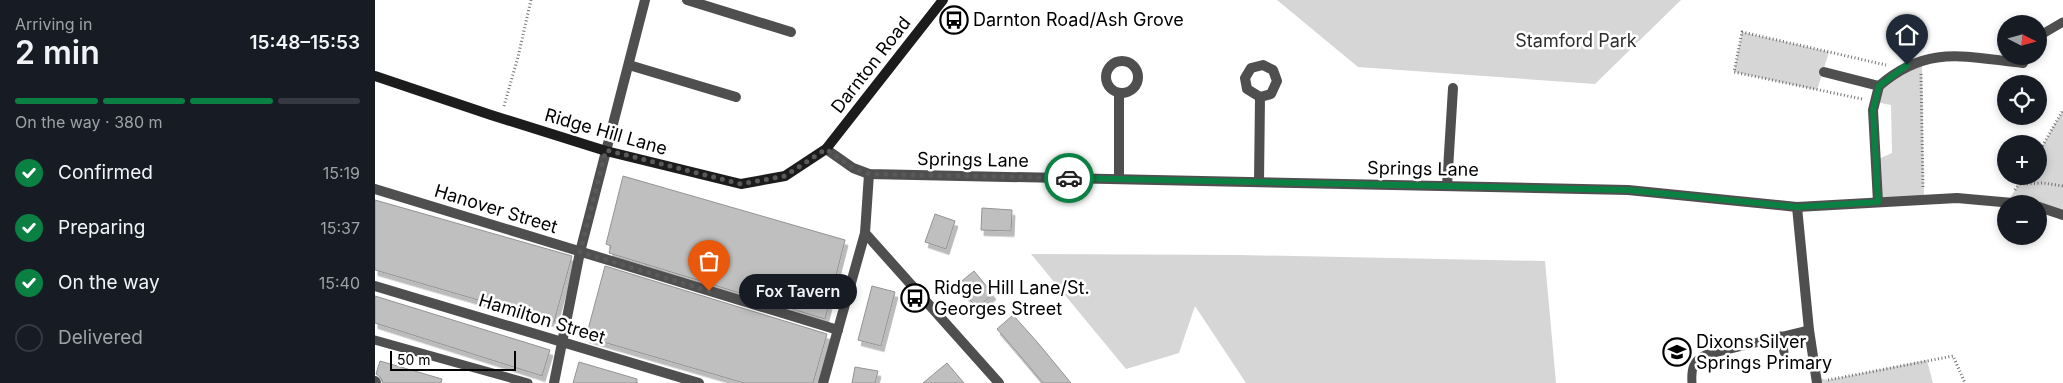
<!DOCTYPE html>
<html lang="en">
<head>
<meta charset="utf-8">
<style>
  :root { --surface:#171b24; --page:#20242c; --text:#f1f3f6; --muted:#9ea1a6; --line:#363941; --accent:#0b8043 }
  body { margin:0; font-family:Inter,sans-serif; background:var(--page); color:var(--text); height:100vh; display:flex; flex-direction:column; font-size:19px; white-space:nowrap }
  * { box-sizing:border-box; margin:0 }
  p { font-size:16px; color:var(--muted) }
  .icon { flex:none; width:28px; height:28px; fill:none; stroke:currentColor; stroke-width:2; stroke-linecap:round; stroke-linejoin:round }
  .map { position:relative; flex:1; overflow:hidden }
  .panel { display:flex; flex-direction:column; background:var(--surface); width:375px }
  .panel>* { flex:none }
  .needle { width:32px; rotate:96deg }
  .controls { position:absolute; left:1622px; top:15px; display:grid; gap:10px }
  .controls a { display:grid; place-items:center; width:50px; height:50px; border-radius:50%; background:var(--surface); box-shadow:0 2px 8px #0003; font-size:25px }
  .scale { position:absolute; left:15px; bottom:12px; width:126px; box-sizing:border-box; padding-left:5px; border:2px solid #000; border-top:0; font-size:14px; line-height:18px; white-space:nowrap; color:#000; -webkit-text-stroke:4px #fff; paint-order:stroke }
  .pin { position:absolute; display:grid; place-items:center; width:42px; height:42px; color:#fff; margin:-51px -21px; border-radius:50% 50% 50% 0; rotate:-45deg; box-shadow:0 0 5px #0007 }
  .pin .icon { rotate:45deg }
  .courier { position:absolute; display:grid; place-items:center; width:50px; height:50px; margin:-25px; border:4px solid #0b8043; border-radius:50%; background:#fff; color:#222; box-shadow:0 1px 6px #0007 }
  .bubble { position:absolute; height:35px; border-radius:18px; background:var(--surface); box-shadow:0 2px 8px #0003; font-size:16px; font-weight:600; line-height:35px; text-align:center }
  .summary em { font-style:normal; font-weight:600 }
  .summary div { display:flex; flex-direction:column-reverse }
  .summary { display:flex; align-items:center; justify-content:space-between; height:85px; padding:0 15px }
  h1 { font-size:32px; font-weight:600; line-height:38px }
  .bar { display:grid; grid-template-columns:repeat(4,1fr); gap:8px 5px; align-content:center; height:60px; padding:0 15px }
  .bar i { height:6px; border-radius:4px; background:var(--line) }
  .bar .selected { background:var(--accent) }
  .bar p { grid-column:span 4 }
  ol { padding:0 15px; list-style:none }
  li { display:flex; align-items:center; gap:15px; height:55px }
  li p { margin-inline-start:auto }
  li .icon { padding:5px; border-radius:50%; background:var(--accent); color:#fff; stroke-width:4 }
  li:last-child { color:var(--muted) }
  li i { width:28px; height:28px; border:2px solid var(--line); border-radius:50% }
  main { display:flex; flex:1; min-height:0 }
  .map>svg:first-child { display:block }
  .green { fill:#d6d6d6 }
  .building { fill:#bfbfbf; stroke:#939393; filter:url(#shadow) }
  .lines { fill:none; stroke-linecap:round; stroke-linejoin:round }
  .path { stroke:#717171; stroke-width:3; stroke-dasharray:1 2.5; stroke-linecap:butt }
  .lane { stroke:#4f4f4f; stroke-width:9 }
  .street { stroke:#4f4f4f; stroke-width:10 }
  .secondary { stroke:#1c1c1c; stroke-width:10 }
  .done { stroke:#595959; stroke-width:5; stroke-dasharray:0 9 }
  .route { stroke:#0b8043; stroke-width:6 }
  .labels { text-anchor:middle; stroke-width:5; stroke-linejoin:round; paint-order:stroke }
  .poi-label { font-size:18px; fill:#000; stroke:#fff; text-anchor:start }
  .park-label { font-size:18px; fill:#2d2d2d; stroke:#fff }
  .street-label { font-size:18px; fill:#000; stroke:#fff }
</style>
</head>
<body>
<main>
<section class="panel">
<div class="summary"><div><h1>2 min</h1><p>Arriving in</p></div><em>15:48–15:53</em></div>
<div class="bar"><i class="selected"></i><i class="selected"></i><i class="selected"></i><i></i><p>On the way · 380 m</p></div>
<ol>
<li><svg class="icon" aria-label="check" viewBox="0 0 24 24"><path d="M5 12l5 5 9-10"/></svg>Confirmed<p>15:19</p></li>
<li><svg class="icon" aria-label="check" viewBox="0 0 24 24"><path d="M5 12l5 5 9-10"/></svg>Preparing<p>15:37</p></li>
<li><svg class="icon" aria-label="check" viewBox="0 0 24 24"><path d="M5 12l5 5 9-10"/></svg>On the way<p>15:40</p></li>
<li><i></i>Delivered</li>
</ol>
</section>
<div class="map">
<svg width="1688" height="383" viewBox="0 0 1688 383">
  <defs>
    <filter id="shadow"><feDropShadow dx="3" dy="5.5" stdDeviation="0" flood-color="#0004"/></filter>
  </defs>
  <rect width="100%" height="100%" fill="#fff"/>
  <g class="green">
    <path d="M902,0H1306L1220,84L983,67Z"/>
    <path d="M1367,32L1454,52L1442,90L1359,72Z"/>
    <path d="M1547,61L1549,200L1503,202L1499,161L1517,153L1516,105L1500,102L1504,86Z"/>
    <path d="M1688,110V215L1664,204L1633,201L1649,176H1664V152Z"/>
    <path d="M656,254L865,255L1170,261L1181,383H871L820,306L804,353L751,369Z"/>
    <path d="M1552,360L1558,383H1442L1440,377L1453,380Z"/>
  </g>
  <g class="building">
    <path d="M248,176L470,240L450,319L234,253L236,246L231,244Z"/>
    <path d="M0,200L197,256L179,322L0,270Z"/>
    <path d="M607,208L637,210L636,231L606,230Z"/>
    <path d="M560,214L580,221L571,249L550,242Z"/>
    <path d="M230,266L452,334L438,383H369L211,337Z"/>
    <path d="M599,271L618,294L602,308L582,285Z"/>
    <path d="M497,286L520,292L506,346L483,340Z"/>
    <path d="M0,296L175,350L167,376L0,323Z"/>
    <path d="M638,315L663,343L696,383H668L641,351L622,329Z"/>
    <path d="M5,361L67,379L66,383H8L6,378L1,374Z"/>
    <path d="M204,362L262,379V383H198Z"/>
    <path d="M572,363L589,383H548Z"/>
    <path d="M480,367L503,371L500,383H477Z"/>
  </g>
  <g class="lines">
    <g class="path">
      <path d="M1546,74L1548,188"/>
      <path d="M1487,99L1359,72L1367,32L1511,65"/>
      <path d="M129,106L143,57L156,0"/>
      <path d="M1664,152L1688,110"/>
      <path d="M1645,184L1668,183L1688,186"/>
      <path d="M1640,190L1649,176"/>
      <path d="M1453,380L1578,356L1590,383"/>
    </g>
    <g class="lane">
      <path d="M1664,36L1688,22"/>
      <path d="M1406,336L1409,352"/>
      <path d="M0,340L153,383"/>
      <path d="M1317,383C1316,369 1318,361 1330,355L1434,330"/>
    </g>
    <g class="street">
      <path d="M312,0L416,32"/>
      <circle cx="747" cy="77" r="16"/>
      <path d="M254,65L361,97"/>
      <path d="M1449,72L1504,86L1498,110L1503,202"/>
      <path d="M1504,86C1552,44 1590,57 1648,63"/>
      <path d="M744,93V179"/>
      <path d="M451,149L478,168L494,174L1253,190L1422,207L1582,198L1649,204"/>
      <path d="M884,182L885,97L872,89L870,78L876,68L888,65L898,70L902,81L896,94L885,97"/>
      <path d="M1072,186L1078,88"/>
      <path d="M0,189L463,330"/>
      <path d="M1422,207L1434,330L1442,383"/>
      <path d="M1664,207L1688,215"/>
      <path d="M490,233L624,383"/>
      <path d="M0,286L324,383"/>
      <path d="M0,381L1,383"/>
      <path d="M179,383L205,252L270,0"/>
      <path d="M448,383L490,233L494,174"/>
    </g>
    <path class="secondary" d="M0,76L116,115L231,151L366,184L410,176L451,149L568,0"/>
  </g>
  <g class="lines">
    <path class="done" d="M334,291L205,252L231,150L366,184L410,176L451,149L478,168L494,174L694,178"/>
    <path class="route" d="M694,178L1253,190L1422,207L1503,202L1498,110L1504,86L1532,65"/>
  </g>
  <defs>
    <g id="bus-ring" transform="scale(1.4375)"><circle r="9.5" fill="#fff" stroke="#000" stroke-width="1.5"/><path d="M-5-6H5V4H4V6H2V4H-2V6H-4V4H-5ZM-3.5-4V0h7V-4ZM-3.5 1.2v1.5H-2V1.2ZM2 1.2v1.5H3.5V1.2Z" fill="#000"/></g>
    <g id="school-ring" transform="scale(1.4375)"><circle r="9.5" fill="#fff" stroke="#000" stroke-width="1.5"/><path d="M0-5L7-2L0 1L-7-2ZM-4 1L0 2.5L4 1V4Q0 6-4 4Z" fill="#000"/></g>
  </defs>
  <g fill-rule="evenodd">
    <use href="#bus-ring" x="579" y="20"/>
    <use href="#bus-ring" x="540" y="298"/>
    <use href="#school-ring" x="1302" y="352"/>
  </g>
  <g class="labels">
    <g class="poi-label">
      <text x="598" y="26">Darnton Road/Ash Grove</text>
      <text x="559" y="294">Ridge Hill Lane/St.<tspan x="559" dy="21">Georges Street</tspan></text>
      <text x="1321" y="348">Dixons Silver<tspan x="1321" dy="21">Springs Primary</tspan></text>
    </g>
    <g class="park-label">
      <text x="1201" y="47">Stamford Park</text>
    </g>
    <g class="street-label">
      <text transform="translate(496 65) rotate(-52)" y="6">Darnton Road</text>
      <text transform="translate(231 132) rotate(16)" y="6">Ridge Hill Lane</text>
      <text transform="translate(598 160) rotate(1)" y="6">Springs Lane</text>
      <text transform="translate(1048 169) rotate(1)" y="6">Springs Lane</text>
      <text transform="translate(121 209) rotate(17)" y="6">Hanover Street</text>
      <text transform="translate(167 319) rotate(17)" y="6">Hamilton Street</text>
    </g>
  </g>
</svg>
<div class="controls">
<a><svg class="needle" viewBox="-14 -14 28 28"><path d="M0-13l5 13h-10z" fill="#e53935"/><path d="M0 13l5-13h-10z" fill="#9ea1a6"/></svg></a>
<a><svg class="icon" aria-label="locate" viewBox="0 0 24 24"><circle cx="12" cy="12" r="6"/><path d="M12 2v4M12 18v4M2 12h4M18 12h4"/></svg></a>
<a>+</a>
<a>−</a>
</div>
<div class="scale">50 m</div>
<div class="pin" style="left:334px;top:291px;background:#ea580c"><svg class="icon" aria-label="bag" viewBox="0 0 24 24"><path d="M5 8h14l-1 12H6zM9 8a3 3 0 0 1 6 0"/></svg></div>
<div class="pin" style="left:1532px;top:65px;background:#1f2937"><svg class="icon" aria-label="home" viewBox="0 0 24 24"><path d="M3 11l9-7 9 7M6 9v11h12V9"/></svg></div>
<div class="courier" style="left:694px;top:178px"><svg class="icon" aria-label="car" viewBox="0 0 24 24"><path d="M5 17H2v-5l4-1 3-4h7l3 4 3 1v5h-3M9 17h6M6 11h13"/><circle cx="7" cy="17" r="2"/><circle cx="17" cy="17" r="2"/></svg></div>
<div class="bubble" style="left:364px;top:274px;width:118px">Fox Tavern</div>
</div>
</main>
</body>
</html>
